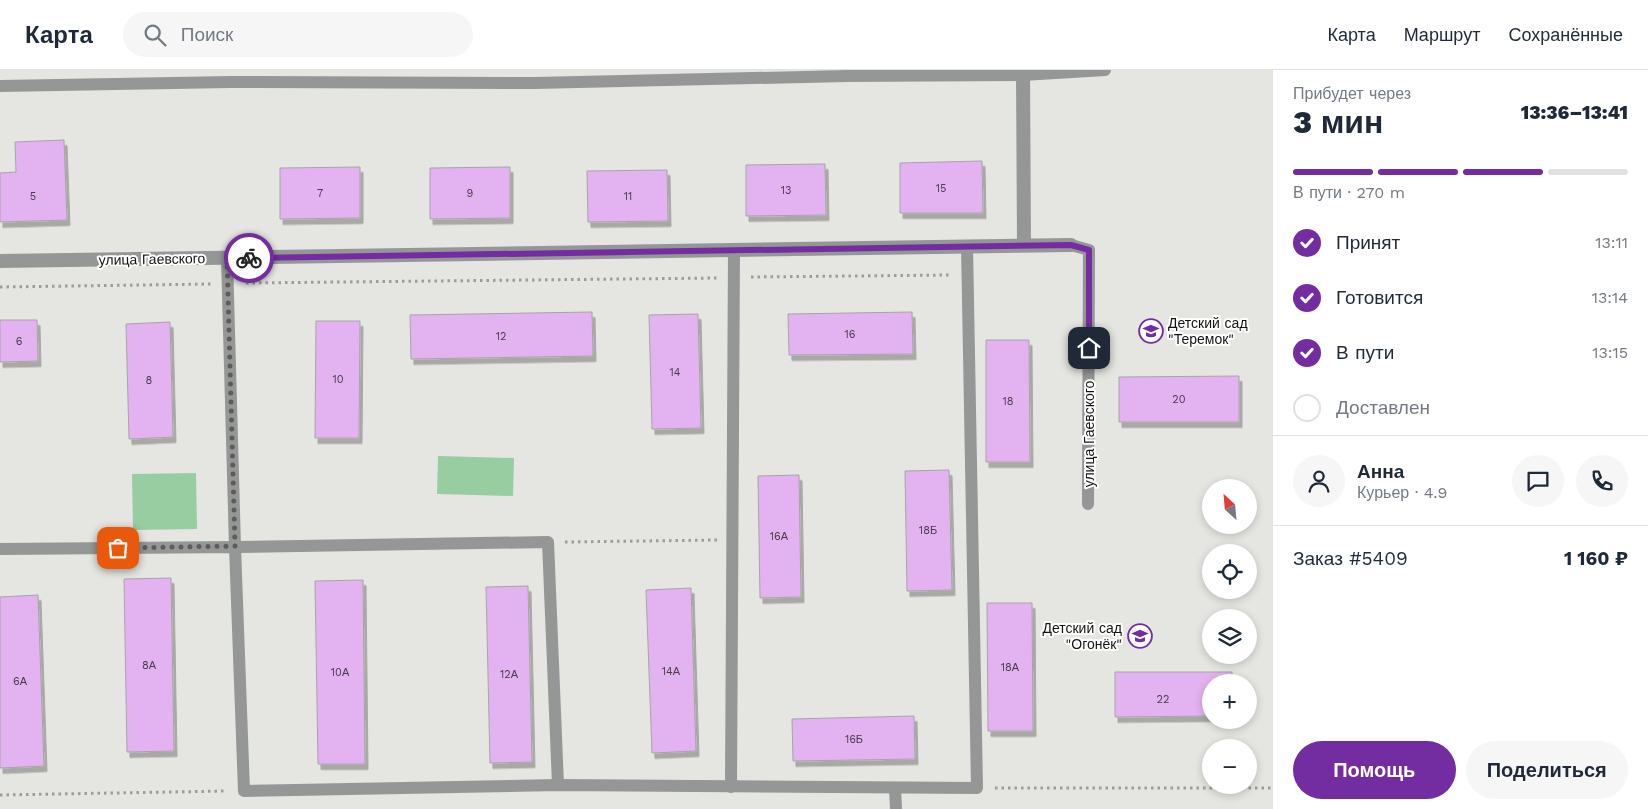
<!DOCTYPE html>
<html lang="ru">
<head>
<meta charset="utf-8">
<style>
  :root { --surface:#fff; --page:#f6f6f7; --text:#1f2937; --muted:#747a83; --line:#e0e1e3; --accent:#732da1 }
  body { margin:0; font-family:"Work Sans",sans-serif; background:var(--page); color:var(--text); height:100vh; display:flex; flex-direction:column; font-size:19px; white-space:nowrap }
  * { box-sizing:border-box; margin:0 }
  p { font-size:16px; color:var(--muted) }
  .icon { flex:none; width:28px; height:28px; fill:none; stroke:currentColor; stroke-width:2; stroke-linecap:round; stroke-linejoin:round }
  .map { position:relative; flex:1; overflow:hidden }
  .panel { display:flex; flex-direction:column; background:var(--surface); width:375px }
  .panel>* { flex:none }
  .needle { width:32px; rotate:334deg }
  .controls { position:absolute; left:1202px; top:409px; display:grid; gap:10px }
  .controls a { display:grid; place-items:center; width:55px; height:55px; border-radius:50%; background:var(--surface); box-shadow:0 2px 8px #0003; font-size:25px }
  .pin { position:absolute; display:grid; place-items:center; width:42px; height:42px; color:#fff; margin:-21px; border-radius:10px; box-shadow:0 2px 8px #0006 }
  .courier { position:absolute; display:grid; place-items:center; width:50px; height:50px; margin:-25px; border:4px solid #732da1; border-radius:50%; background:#fff; color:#222; box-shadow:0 1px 6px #0007 }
  .headline em { font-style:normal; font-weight:800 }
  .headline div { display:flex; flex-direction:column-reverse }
  .headline { display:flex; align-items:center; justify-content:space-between; height:85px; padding:0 20px }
  h1 { font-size:32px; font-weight:800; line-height:38px }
  .bar { display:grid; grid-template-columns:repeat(4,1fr); gap:8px 5px; align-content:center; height:60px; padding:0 20px }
  .bar i { height:6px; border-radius:4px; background:var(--line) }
  .bar .selected { background:var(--accent) }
  .bar p { grid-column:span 4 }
  .line { display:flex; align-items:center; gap:12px; padding:0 20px; border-top:1px solid var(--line) }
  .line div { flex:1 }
  .round { display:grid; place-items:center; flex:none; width:52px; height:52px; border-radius:26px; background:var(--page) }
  ol { padding:0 20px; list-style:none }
  li { display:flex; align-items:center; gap:15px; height:55px }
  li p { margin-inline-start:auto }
  li .icon { padding:5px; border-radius:50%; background:var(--accent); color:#fff; stroke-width:4 }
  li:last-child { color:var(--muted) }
  li i { width:28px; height:28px; border:2px solid var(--line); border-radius:50% }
  .button { display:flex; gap:10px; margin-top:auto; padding:10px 20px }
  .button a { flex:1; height:58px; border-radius:30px; background:var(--accent); color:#fff; font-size:20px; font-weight:800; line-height:58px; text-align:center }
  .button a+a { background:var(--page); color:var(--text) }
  header { display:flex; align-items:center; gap:30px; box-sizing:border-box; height:70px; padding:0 25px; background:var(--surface); border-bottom:1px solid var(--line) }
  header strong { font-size:24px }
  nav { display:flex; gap:28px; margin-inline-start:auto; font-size:18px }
  .search { width:350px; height:45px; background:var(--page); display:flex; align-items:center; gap:12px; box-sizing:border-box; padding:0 18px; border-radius:28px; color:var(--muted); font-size:19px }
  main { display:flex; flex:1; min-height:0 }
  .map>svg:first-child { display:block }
  .green { fill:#98cda2 }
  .building { fill:#e3b2f1; stroke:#a7a4a8; filter:url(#shadow) }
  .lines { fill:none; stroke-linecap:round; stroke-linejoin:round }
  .path { stroke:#9c9c99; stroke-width:3; stroke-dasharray:2.5 4; stroke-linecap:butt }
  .service { stroke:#959797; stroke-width:12 }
  .minor { stroke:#959797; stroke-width:14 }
  .done { stroke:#5c5c5a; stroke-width:5; stroke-dasharray:0 9 }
  .route { stroke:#732da1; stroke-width:6 }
  .labels { text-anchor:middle; stroke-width:4; stroke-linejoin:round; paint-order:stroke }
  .number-label { font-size:11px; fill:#473b4a }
  .street-label { font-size:14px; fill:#131312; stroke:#fff }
  .poi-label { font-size:14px; fill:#131312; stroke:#fff; text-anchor:start }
</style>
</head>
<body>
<header>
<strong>Карта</strong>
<div class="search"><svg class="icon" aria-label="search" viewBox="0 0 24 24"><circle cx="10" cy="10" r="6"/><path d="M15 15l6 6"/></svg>Поиск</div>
<nav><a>Карта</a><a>Маршрут</a><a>Сохранённые</a></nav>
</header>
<main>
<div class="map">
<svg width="1273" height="739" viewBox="0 0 1273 739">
  <defs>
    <filter id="shadow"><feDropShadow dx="3" dy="5.5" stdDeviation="0" flood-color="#0004"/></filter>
  </defs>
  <rect width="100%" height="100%" fill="#e5e5e1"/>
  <g class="green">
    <path d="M438,386L514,388L513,426L437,424Z"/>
    <path d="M196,403L197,459L133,460L132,404Z"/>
  </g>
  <g class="building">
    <path d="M64,70L67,150L0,152V103L16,102L15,72Z"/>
    <path d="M982,91L983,143H900V93Z"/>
    <path d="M825,94L826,145L746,146V95Z"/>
    <path d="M360,97V148L280,149V98Z"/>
    <path d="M510,97V148L430,149V98Z"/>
    <path d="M667,100L668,151L588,152L587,101Z"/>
    <path d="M592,242L593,286L411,289L410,245Z"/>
    <path d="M912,242L913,284L789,285L788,244Z"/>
    <path d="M698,244L701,358L652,359L649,245Z"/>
    <path d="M0,250H37L38,291L0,292Z"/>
    <path d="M316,251H360L359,368H315Z"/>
    <path d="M170,252L173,367L129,369L126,254Z"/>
    <path d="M986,270H1029L1030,392H986Z"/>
    <path d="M1239,306V352H1119V307Z"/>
    <path d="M949,400L952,520L907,521L905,401Z"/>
    <path d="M799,405L801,527L760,528L758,406Z"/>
    <path d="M171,508L174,681L127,682L124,509Z"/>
    <path d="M363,510L365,694H318L315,511Z"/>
    <path d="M528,516L532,692L490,693L486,517Z"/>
    <path d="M691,518L696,681L652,683L646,520Z"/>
    <path d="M38,525L44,696L0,698V527Z"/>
    <path d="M987,533H1032L1033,661H988Z"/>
    <path d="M1115,602H1232V612H1211V646L1115,647Z"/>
    <path d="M914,646L915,689L793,691L792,649Z"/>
  </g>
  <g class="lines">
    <g class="path">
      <path d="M751,207L952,205"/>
      <path d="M246,213L717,208"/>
      <path d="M0,217L212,214"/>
      <path d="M565,472L717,470"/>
      <path d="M995,718H1273"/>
      <path d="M0,725L227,721"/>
    </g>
    <g class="service">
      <path d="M0,16L230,12L535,13L847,6L1023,5L1105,0"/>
      <path d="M1071,175L1089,180L1088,434"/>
      <path d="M227,188L235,477L548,472L558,715"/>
      <path d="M0,479L235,477L244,721L558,715L977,718L967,176"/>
      <path d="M731,717L734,180"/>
      <path d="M895,718L896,739"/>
    </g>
    <g class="minor">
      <path d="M1023,0L1024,175"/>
      <path d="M0,191L1071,175"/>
    </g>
  </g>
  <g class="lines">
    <path class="done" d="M118,478L235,476L227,188H249"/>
    <path class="route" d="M249,188L1071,175L1089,180V278"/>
  </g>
  <defs>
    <g id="school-ring" transform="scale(1.25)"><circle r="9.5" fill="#fff" stroke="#732da1" stroke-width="1.5"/><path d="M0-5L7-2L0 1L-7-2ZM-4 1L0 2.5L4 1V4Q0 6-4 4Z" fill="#732da1"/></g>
  </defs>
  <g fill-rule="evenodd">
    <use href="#school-ring" x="1151" y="261"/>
    <use href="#school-ring" x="1140" y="566"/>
  </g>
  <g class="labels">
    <g class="number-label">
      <text x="941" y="122">15</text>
      <text x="786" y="124">13</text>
      <text x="320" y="127">7</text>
      <text x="470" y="127">9</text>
      <text x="33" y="130">5</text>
      <text x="628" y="130">11</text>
      <text x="850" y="268">16</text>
      <text x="501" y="270">12</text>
      <text x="19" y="275">6</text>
      <text x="675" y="306">14</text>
      <text x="338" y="313">10</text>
      <text x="149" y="314">8</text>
      <text x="1179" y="333">20</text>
      <text x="1008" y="335">18</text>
      <text x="928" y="464">18Б</text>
      <text x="779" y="470">16А</text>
      <text x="149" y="599">8А</text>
      <text x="1010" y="601">18А</text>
      <text x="671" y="605">14А</text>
      <text x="340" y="606">10А</text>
      <text x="509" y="608">12А</text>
      <text x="20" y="615">6А</text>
      <text x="1163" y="633">22</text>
      <text x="854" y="673">16Б</text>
    </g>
    <g class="street-label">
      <text transform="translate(152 189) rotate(-1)" y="5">улица Гаевского</text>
      <text transform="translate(1089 364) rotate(-90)" y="5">улица Гаевского</text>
    </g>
    <g class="poi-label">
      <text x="1168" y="258">Детский сад<tspan x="1168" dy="16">"Теремок"</tspan></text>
      <text x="1122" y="563" text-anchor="end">Детский сад<tspan x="1122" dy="16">"Огонёк"</tspan></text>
    </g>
  </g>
</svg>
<div class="controls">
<a><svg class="needle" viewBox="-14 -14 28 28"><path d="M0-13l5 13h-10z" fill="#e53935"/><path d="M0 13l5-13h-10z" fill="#747a83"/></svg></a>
<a><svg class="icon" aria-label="locate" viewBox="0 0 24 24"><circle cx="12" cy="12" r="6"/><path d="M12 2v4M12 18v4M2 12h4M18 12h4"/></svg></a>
<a><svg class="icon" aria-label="layers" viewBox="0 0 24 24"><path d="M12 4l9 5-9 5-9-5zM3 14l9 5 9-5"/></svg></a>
<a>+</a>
<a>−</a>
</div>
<div class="pin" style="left:118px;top:478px;background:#ea580c"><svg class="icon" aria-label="bag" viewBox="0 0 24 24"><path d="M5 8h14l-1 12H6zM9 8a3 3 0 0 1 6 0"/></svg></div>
<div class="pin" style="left:1089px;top:278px;background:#1f2937"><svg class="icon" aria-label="home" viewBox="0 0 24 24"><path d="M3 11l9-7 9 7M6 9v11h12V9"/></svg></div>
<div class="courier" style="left:249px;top:188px"><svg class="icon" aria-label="bike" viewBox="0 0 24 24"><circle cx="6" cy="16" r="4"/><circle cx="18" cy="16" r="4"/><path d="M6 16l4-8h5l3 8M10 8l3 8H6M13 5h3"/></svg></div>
</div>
<section class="panel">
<div class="headline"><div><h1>3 мин</h1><p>Прибудет через</p></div><em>13:36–13:41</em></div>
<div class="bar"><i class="selected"></i><i class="selected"></i><i class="selected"></i><i></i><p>В пути · 270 m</p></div>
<ol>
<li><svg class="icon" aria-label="check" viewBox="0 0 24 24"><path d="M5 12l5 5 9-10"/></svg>Принят<p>13:11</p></li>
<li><svg class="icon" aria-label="check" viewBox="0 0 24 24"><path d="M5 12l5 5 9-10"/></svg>Готовится<p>13:14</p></li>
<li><svg class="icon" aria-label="check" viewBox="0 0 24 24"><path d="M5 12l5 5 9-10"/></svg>В пути<p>13:15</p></li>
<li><i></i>Доставлен</li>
</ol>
<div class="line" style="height:90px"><a class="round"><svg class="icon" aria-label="person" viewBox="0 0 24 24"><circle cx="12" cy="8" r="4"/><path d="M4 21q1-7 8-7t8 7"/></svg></a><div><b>Анна</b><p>Курьер · 4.9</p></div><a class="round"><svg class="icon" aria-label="chat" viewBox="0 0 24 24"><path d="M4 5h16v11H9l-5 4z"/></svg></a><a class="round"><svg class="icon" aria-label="phone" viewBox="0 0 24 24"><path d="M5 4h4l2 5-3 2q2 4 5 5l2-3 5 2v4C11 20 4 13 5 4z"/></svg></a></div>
<div class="line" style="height:65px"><div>Заказ #5409</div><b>1 160 ₽</b></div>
<div class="button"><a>Помощь</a><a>Поделиться</a></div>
</section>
</main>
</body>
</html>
